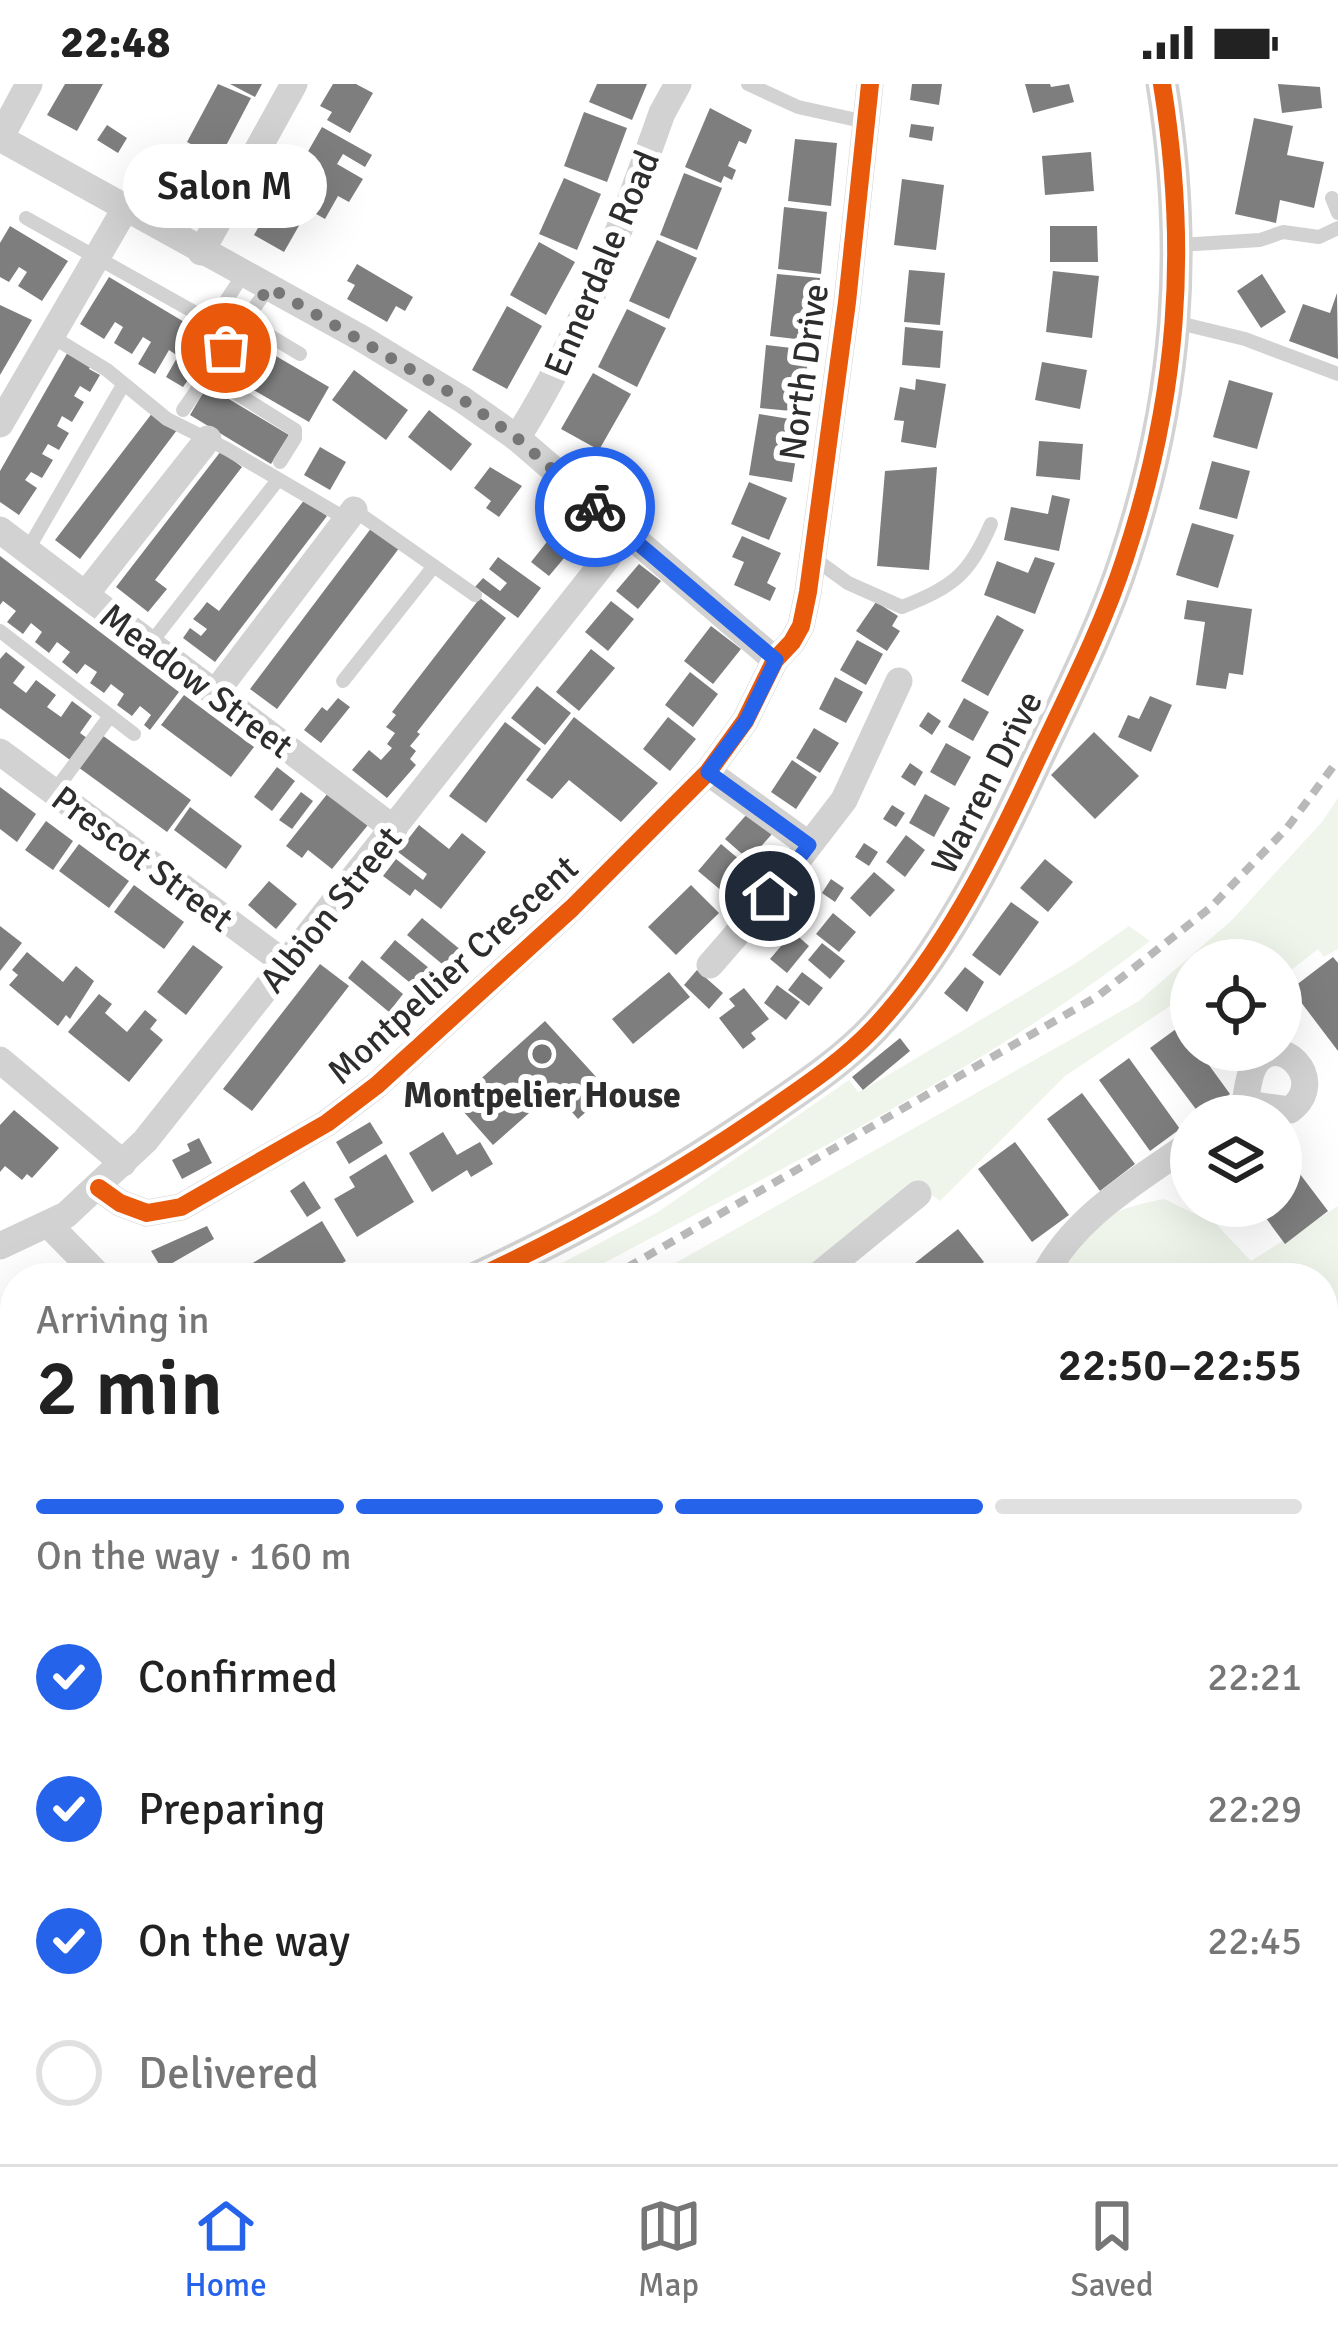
<!DOCTYPE html>
<html lang="en">
<head>
<meta charset="utf-8">
<style>
  :root { --surface:#fff; --page:#f6f6f6; --text:#222; --muted:#767676; --line:#e0e0e0; --accent:#2563eb }
  body { margin:0; font-family:Signika,sans-serif; background:var(--page); color:var(--text); height:100vh; display:flex; flex-direction:column; font-size:45px; white-space:nowrap }
  * { box-sizing:border-box; margin:0 }
  p { font-size:39px; color:var(--muted) }
  .icon { flex:none; width:66px; height:66px; fill:none; stroke:currentColor; stroke-width:2; stroke-linecap:round; stroke-linejoin:round }
  .map { position:relative; flex:1; overflow:hidden }
  .side { position:absolute; left:0px; top:1179px; width:1338px; height:903px; display:flex; flex-direction:column; background:var(--surface); border-radius:48px 48px 0 0; box-shadow:0 12px 48px #0002 }
  .side>* { flex:none }
  .tools { position:absolute; left:1170px; top:855px; display:grid; gap:24px }
  .tools a { display:grid; place-items:center; width:132px; height:132px; border-radius:50%; background:var(--surface); box-shadow:0 12px 48px #0002; font-size:60px }
  .pin { position:absolute; display:grid; place-items:center; width:102px; height:102px; color:#fff; margin:-51px; border:6px solid #fff; border-radius:50%; box-shadow:0 3px 12px #0007 }
  .courier { position:absolute; display:grid; place-items:center; width:120px; height:120px; margin:-60px; border:9px solid #2563eb; border-radius:50%; background:#fff; color:#222; box-shadow:0 3px 15px #0007 }
  .bubble { position:absolute; height:84px; border-radius:42px; background:var(--surface); box-shadow:0 12px 48px #0002; font-size:39px; font-weight:600; line-height:84px; text-align:center }
  .summary em { font-style:normal; font-weight:600 }
  .summary div { display:flex; flex-direction:column-reverse }
  .summary { display:flex; align-items:center; justify-content:space-between; height:204px; padding:0 36px }
  h1 { font-size:78px; font-weight:600; line-height:90px }
  .bar { display:grid; grid-template-columns:repeat(4,1fr); gap:18px 12px; align-content:center; height:144px; padding:0 36px }
  .bar i { height:15px; border-radius:9px; background:var(--line) }
  .bar .current { background:var(--accent) }
  .bar p { grid-column:span 4 }
  ol { padding:0 36px; list-style:none }
  li { display:flex; align-items:center; gap:36px; height:132px }
  li p { margin-inline-start:auto }
  li .icon { padding:12px; border-radius:50%; background:var(--accent); color:#fff; stroke-width:4 }
  li:last-child { color:var(--muted) }
  li i { width:66px; height:66px; border:6px solid var(--line); border-radius:50% }
  .status { display:flex; justify-content:space-between; align-items:center; height:84px; padding:0 60px; background:var(--surface); direction:ltr }
  .status svg { height:33px; fill:currentColor }
  .dock { display:flex; justify-content:space-around; align-items:center; height:168px; border-top:3px solid var(--line); background:var(--surface); font-size:33px; color:var(--muted) }
  .dock a { display:grid; justify-items:center; gap:6px }
  .dock .current { color:var(--accent) }
  .map>svg:first-child { display:block }
  .green { fill:#eff5ea }
  .building { fill:#7e7e7e }
  .lines { fill:none; stroke-linecap:round; stroke-linejoin:round }
  .path { stroke:#d2d2d2; stroke-width:4.5; stroke-dasharray:6 6; stroke-linecap:butt }
  .service { stroke:#d2d2d2; stroke-width:14 }
  .minor { stroke:#d2d2d2; stroke-width:27 }
  .tertiary { stroke:#d2d2d2; stroke-width:33 }
  .primary { stroke:#c5c5c5; stroke-width:42 }
  .rail { stroke:#b9b9b9; stroke-width:8; stroke-dasharray:12 9; stroke-linecap:butt }
  .cycleway-casing { stroke:#fff; stroke-width:26 }
  .cycleway { stroke:#e8590c; stroke-width:18 }
  .done { stroke:#767676; stroke-width:12; stroke-dasharray:0 21.6 }
  .route { stroke:#2563eb; stroke-width:15 }
  .poi-dot { fill:#767676; stroke:#fff; stroke-width:4.5 }
  .labels { text-anchor:middle; stroke-width:12; stroke-linejoin:round; paint-order:stroke }
  .street-label { font-size:36px; fill:#2d2d2d; stroke:#fff }
  .poi-label { font-size:36px; font-weight:bold; fill:#2d2d2d; stroke:#fff }
</style>
</head>
<body>
<div class="status"><b>22:48</b><svg viewBox="0 0 49 12"><path d="M0 12V9h3v3zM5 12V6h3v6zM10 12V3h3v9zM15 12V0h3v12zM26 1h20v11H26zM47 4h2v5h-2z"/></svg></div>
<div class="map">
<svg width="1338" height="2080" viewBox="0 0 1338 2080">
  <rect width="100%" height="100%" fill="#fff"/>
  <g class="green">
    <path d="M1338,714V865L1324,873L1318,865L1281,894V876H1191V908L1065,992L940,1117L918,1101L846,1160L795,1194H649L1139,917L1232,836L1322,738Z"/>
    <path d="M1129,842L1150,857C979,990 767,1091 576,1194H534L658,1128L849,996L858,1008L863,1006L1076,879Z"/>
    <path d="M1164,1115L1216,1140L1251,1177L1338,1122V1913L1330,1921H1323V1194H1053C1089,1141 1100,1127 1164,1115Z"/>
    <path d="M533,2067H838L848,2080H520Z"/>
    <path d="M900,2067H1088L1063,2080H910Z"/>
  </g>
  <g class="building">
    <path d="M65,0H103L77,47L47,31Z"/>
    <path d="M218,0L251,14L219,75L187,58Z"/>
    <path d="M230,0H262L255,13Z"/>
    <path d="M333,0H356L373,9L350,49L327,36L332,28L320,22Z"/>
    <path d="M597,0H647L632,36L589,18Z"/>
    <path d="M912,0H942L939,21L910,16Z"/>
    <path d="M1025,0H1050L1051,3L1069,0L1074,18L1033,29Z"/>
    <path d="M1278,0L1320,3L1322,24L1282,29Z"/>
    <path d="M710,24L752,46L746,60L739,57L728,82L736,86L732,96L724,92L721,99L685,83Z"/>
    <path d="M584,28L627,44L607,98L564,82Z"/>
    <path d="M1254,34L1293,42L1287,71L1324,78L1314,124L1280,116L1276,139L1235,130Z"/>
    <path d="M911,40L934,43L932,57L909,53Z"/>
    <path d="M107,41L127,54L118,69L97,56Z"/>
    <path d="M322,43L372,71L365,83L343,70L337,80L363,95L349,118L338,112L325,135L283,111Z"/>
    <path d="M795,55L837,59L831,122L788,117Z"/>
    <path d="M184,60L217,78L198,112L165,93Z"/>
    <path d="M1091,68L1094,107L1045,111L1042,72Z"/>
    <path d="M684,89L722,104L697,166L660,151Z"/>
    <path d="M564,94L601,110L577,166L539,150Z"/>
    <path d="M902,95L944,101L936,166L894,161Z"/>
    <path d="M275,114L305,131L284,168L254,151Z"/>
    <path d="M784,123L827,128L821,190L778,185Z"/>
    <path d="M10,142L68,177L42,217L18,202L27,188L19,183L9,198L0,193V159Z"/>
    <path d="M1050,142H1097L1098,178H1050Z"/>
    <path d="M657,156L697,174L669,235L629,217Z"/>
    <path d="M539,158L575,178L546,231L510,211Z"/>
    <path d="M357,180L413,213L405,227L396,222L387,238L347,215L355,201L347,197Z"/>
    <path d="M909,186L945,189L940,241L904,238Z"/>
    <path d="M1053,187L1099,192L1092,254L1046,248Z"/>
    <path d="M777,190L820,194L813,257L770,252Z"/>
    <path d="M1262,190L1286,228L1261,244L1237,207Z"/>
    <path d="M109,193L216,257L183,303L166,293L178,272L169,266L155,290L138,280L151,258L143,253L132,270L114,259L123,243L115,238L104,255L80,240Z"/>
    <path d="M1337,209L1338,275L1289,257L1303,220L1330,229Z"/>
    <path d="M0,221L32,236L0,291Z"/>
    <path d="M507,222L542,242L507,305L472,286Z"/>
    <path d="M627,225L666,244L637,303L598,283Z"/>
    <path d="M905,243L943,247L940,284L902,281Z"/>
    <path d="M240,251L329,303L309,338L219,286Z"/>
    <path d="M766,261L809,266L802,328L760,324Z"/>
    <path d="M69,266L91,280L89,285L100,291L90,308L80,302L74,312L84,318L72,338L62,332L57,342L69,349L59,366L48,360L42,370L53,376L42,394L31,388L25,396L37,404L19,431L0,418V387Z"/>
    <path d="M1042,278L1087,286L1080,325L1035,316Z"/>
    <path d="M354,286L408,326L386,356L332,316Z"/>
    <path d="M593,289L631,310L599,366L561,345Z"/>
    <path d="M916,295L946,300L936,364L901,358L904,337L894,336L900,303L915,306Z"/>
    <path d="M1229,296L1273,309L1257,365L1213,353Z"/>
    <path d="M207,302L289,351L271,380L190,331Z"/>
    <path d="M429,326L472,360L451,387L408,353Z"/>
    <path d="M153,328L177,346L80,475L55,456Z"/>
    <path d="M759,330L802,337L792,398L749,391Z"/>
    <path d="M1039,357L1083,360L1080,396L1036,392Z"/>
    <path d="M320,363L346,378L330,406L304,391Z"/>
    <path d="M221,367L242,383L155,496L167,505L148,528L116,503Z"/>
    <path d="M1212,377L1250,387L1237,435L1199,425Z"/>
    <path d="M490,383L522,402L499,433L486,424L491,417L474,404Z"/>
    <path d="M937,383L929,486L877,482L885,387Z"/>
    <path d="M749,398L787,414L769,456L731,440Z"/>
    <path d="M1052,411L1070,415L1059,467L1004,456L1011,423L1048,430Z"/>
    <path d="M305,415L327,432L215,578L183,554L190,544L201,552L207,545L193,535L200,527L207,518L219,527Z"/>
    <path d="M566,434L585,449L549,492L531,478Z"/>
    <path d="M1192,439L1234,451L1218,504L1176,491Z"/>
    <path d="M372,443L400,463L277,625L250,605Z"/>
    <path d="M742,452L781,469L767,499L776,504L770,517L734,501L744,478L732,473Z"/>
    <path d="M0,472L179,608L150,646L144,641L151,631L145,626L140,622L132,632L117,621L124,610L111,600L104,609L90,599L97,588L85,580L77,590L62,578L70,568L57,558L49,569L35,558L42,548L31,539L23,550L7,538L16,527L3,517L0,521Z"/>
    <path d="M498,473L541,504L518,534L475,503L483,494L500,507L507,499L489,485Z"/>
    <path d="M1035,473L1055,479L1035,530L984,511L997,477L1028,489Z"/>
    <path d="M639,480L661,497L638,525L616,507Z"/>
    <path d="M480,514L506,534L417,648L420,650L410,662L416,667L410,675L416,681L387,714L352,686L369,666L381,676L392,664L387,660L395,649L386,643L396,631L392,628Z"/>
    <path d="M1187,516L1252,525L1243,591L1229,589L1226,605L1196,601L1205,538L1184,535Z"/>
    <path d="M611,517L634,535L608,567L585,548Z"/>
    <path d="M876,518L898,532L892,542L900,547L887,567L856,547Z"/>
    <path d="M997,531L1024,546L988,612L961,597Z"/>
    <path d="M711,542L741,565L713,600L684,577Z"/>
    <path d="M857,556L883,570L866,601L840,586Z"/>
    <path d="M591,565L615,584L579,627L556,608Z"/>
    <path d="M6,568L25,583L13,599L26,609L36,596L56,611L47,623L61,633L72,617L92,632L80,649L87,654L70,676L0,624V575Z"/>
    <path d="M690,588L718,610L693,643L665,621Z"/>
    <path d="M835,593L863,608L846,639L819,625Z"/>
    <path d="M537,602L571,629L545,661L511,634Z"/>
    <path d="M184,611L254,663L231,693L161,641Z"/>
    <path d="M1150,612L1172,621L1151,668L1118,653L1128,631L1139,635Z"/>
    <path d="M338,614L350,623L321,659L304,646L322,623L327,627Z"/>
    <path d="M964,614L989,628L973,657L948,643Z"/>
    <path d="M928,628L941,637L932,651L919,642Z"/>
    <path d="M574,633L658,699L621,738L569,696L552,715L526,696Z"/>
    <path d="M668,633L696,655L670,687L643,665Z"/>
    <path d="M505,638L541,665L486,739L449,712Z"/>
    <path d="M814,644L839,659L820,689L796,674Z"/>
    <path d="M1094,648L1139,692L1095,735L1051,691Z"/>
    <path d="M102,651L191,716L167,748L78,683Z"/>
    <path d="M946,659L971,673L955,702L930,688Z"/>
    <path d="M792,676L817,693L796,725L771,708Z"/>
    <path d="M910,679L923,688L915,702L901,693Z"/>
    <path d="M277,683L295,697L272,727L254,713Z"/>
    <path d="M0,703L36,730L17,758L0,745Z"/>
    <path d="M301,708L313,717L292,745L279,736Z"/>
    <path d="M328,709L368,741L332,785L308,766L302,774L286,762Z"/>
    <path d="M925,710L950,724L934,753L909,739Z"/>
    <path d="M892,721L905,729L896,743L883,735Z"/>
    <path d="M190,723L242,762L226,785L174,746Z"/>
    <path d="M748,729L772,750L749,776L725,755Z"/>
    <path d="M46,737L73,757L53,786L25,766Z"/>
    <path d="M419,741L449,765L462,749L486,768L441,825L415,805L410,812L383,792L396,775L423,796L427,790L398,768Z"/>
    <path d="M906,751L925,766L905,793L886,778Z"/>
    <path d="M864,759L878,768L869,782L855,773Z"/>
    <path d="M79,760L129,797L109,824L59,787Z"/>
    <path d="M721,760L746,781L723,808L698,787Z"/>
    <path d="M1045,775L1073,798L1048,828L1020,804Z"/>
    <path d="M874,788L895,806L870,833L850,814Z"/>
    <path d="M831,795L844,804L835,818L822,809Z"/>
    <path d="M269,797L297,820L276,845L248,821Z"/>
    <path d="M134,801L184,838L164,865L114,828Z"/>
    <path d="M691,801L719,829L676,871L648,843Z"/>
    <path d="M1011,818L1039,838L1000,892L972,871Z"/>
    <path d="M833,829L856,848L839,868L816,850Z"/>
    <path d="M422,834L462,867L447,884L407,851Z"/>
    <path d="M0,842L22,859L0,887Z"/>
    <path d="M793,848L809,862L787,889L770,875Z"/>
    <path d="M395,856L435,889L420,907L380,874Z"/>
    <path d="M822,859L845,877L830,895L808,876Z"/>
    <path d="M193,861L223,883L186,931L157,908Z"/>
    <path d="M27,868L63,898L76,882L94,897L70,935L66,931L58,942L9,901L18,891L12,886Z"/>
    <path d="M1333,873L1338,879V967L1291,905Z"/>
    <path d="M362,876L403,910L389,928L348,894Z"/>
    <path d="M320,880L349,902L252,1027L223,1005Z"/>
    <path d="M965,883L984,898L967,928L944,909Z"/>
    <path d="M697,886L723,909L709,925L684,901Z"/>
    <path d="M669,888L690,913L633,960L612,935Z"/>
    <path d="M802,888L823,904L809,922L788,906Z"/>
    <path d="M777,901L800,918L786,936L764,919Z"/>
    <path d="M744,904L769,935L751,949L756,955L743,965L719,934L735,922L729,915Z"/>
    <path d="M99,910L112,920L105,929L127,948L145,926L157,936L150,945L163,956L129,998L68,948Z"/>
    <path d="M545,937L609,1007L578,1035L550,1003L534,1018L537,1022L493,1061L455,1018Z"/>
    <path d="M1180,942L1191,957V966H1198L1230,1010L1201,1032L1150,964Z"/>
    <path d="M900,954L910,967L863,1006L852,993Z"/>
    <path d="M1129,974L1180,1045L1150,1067L1099,996Z"/>
    <path d="M1082,1009L1135,1080L1100,1107L1047,1035Z"/>
    <path d="M14,1026L59,1064L32,1094L27,1090L22,1096L5,1082L0,1088V1041Z"/>
    <path d="M370,1038L383,1059L349,1080L336,1058Z"/>
    <path d="M443,1048L457,1071L480,1058L493,1080L471,1093L467,1086L432,1108L409,1069Z"/>
    <path d="M199,1054L212,1079L182,1095L172,1076L190,1067L187,1060Z"/>
    <path d="M1015,1058L1069,1131L1032,1158L978,1085Z"/>
    <path d="M1281,1065L1328,1127L1285,1160L1257,1122H1281Z"/>
    <path d="M386,1070L414,1118L357,1153L334,1115L355,1103L349,1093Z"/>
    <path d="M304,1097L321,1124L307,1133L290,1107Z"/>
    <path d="M322,1137L346,1177L317,1194H228Z"/>
    <path d="M207,1142L214,1155L162,1185L151,1167Z"/>
    <path d="M958,1145L984,1178L963,1194H896Z"/>
    <path d="M15,1235V1367L0,1374V1238L5,1243Z"/>
    <path d="M0,1927L15,1939V1993L0,2011Z"/>
    <path d="M147,2067H201L192,2080H137Z"/>
  </g>
  <g class="lines">
    <path class="path" d="M1323,2039L1338,2056"/>
    <g class="service">
      <path d="M748,0L798,23L866,38"/>
      <path d="M1332,114L1338,129"/>
      <path d="M26,134L212,238L243,191"/>
      <path d="M1179,161L1260,156L1283,148L1319,153L1338,144"/>
      <path d="M269,203L245,237L300,270"/>
      <path d="M1175,238L1245,255L1338,290"/>
      <path d="M51,252L107,286L167,335L227,365L348,436"/>
      <path d="M207,291L295,346V354L280,378"/>
      <path d="M183,326L245,237"/>
      <path d="M354,426L475,511"/>
      <path d="M27,467L123,301"/>
      <path d="M812,473L848,499L902,523C954,502 969,491 991,440"/>
      <path d="M0,547L134,650"/>
      <path d="M150,560L277,397"/>
      <path d="M343,597L434,482"/>
      <path d="M54,708L110,632"/>
      <path d="M15,2026L12,2034L15,2040"/>
    </g>
    <g class="minor">
      <path d="M29,0L0,54L361,254L463,316L517,354L775,576"/>
      <path d="M201,168L294,0"/>
      <path d="M0,340L125,125"/>
      <path d="M517,354C582,251 622,142 662,29L678,0"/>
      <path d="M0,446L394,745"/>
      <path d="M85,511L208,355"/>
      <path d="M215,609L354,426"/>
      <path d="M0,668L286,880"/>
      <path d="M708,688L809,761"/>
      <path d="M710,881L770,812L844,716L899,597"/>
      <path d="M0,976L123,1079"/>
      <path d="M1229,1032L1245,1020C1247,1008 1248,993 1254,982C1276,944 1331,995 1290,1026L1245,1020"/>
      <path d="M99,1104L120,1119L147,1129L181,1123L327,1039L377,1001L572,824L708,688L745,637L775,576L792,558L801,542L808,508L847,218L870,0"/>
      <path d="M48,1140L101,1194"/>
      <path d="M0,1162L66,1131L145,1057L626,450"/>
      <path d="M815,1194L918,1110"/>
      <path d="M1043,1194C1074,1132 1136,1098 1191,1059"/>
      <path d="M0,1730L15,1718"/>
      <path d="M872,2067L882,2080"/>
      <path d="M24,2080L35,2067"/>
      <path d="M497,2080L509,2067"/>
    </g>
    <g class="tertiary">
      <path d="M476,1194C576,1148 669,1095 760,1033C799,1006 841,979 874,944C943,870 992,772 1034,682C1066,614 1102,545 1125,474C1178,314 1189,166 1162,0"/>
      <path d="M0,1431L15,1423"/>
    </g>
    <g class="primary">
      <path d="M1323,1972L1338,1960"/>
      <path d="M1150,2080L1176,2067"/>
    </g>
    <g class="rail">
      <path d="M609,1194L1098,912L1210,824L1287,744L1338,676"/>
      <path d="M0,1502L15,1493"/>
      <path d="M0,1539L15,1530"/>
    </g>
    <g class="cycleway-casing">
      <g id="cycleway">
        <path d="M99,1104L120,1119L147,1129L181,1123L327,1039L377,1001L572,824L708,688L745,637L775,576L792,558L801,542L808,508L847,218L870,0"/>
        <path d="M476,1194C576,1148 669,1095 760,1033C799,1006 841,979 874,944C943,870 992,772 1034,682C1066,614 1102,545 1125,474C1178,314 1189,166 1162,0"/>
      </g>
    </g>
    <use href="#cycleway" class="cycleway"/>
  </g>
  <g class="lines">
    <path class="done" d="M226,264L269,203L463,316L517,354L595,423"/>
    <path class="route" d="M595,423L776,576L746,637L708,688L809,761L770,812"/>
  </g>
  <circle class="poi-dot" cx="542" cy="970" r="12"/>
  <g class="labels">
    <g class="street-label">
      <text transform="translate(601 179) rotate(-67)" y="13">Ennerdale Road</text>
      <text transform="translate(803 288) rotate(-82)" y="13">North Drive</text>
      <text transform="translate(197 596) rotate(37)" y="13">Meadow Street</text>
      <text transform="translate(986 698) rotate(-63)" y="13">Warren Drive</text>
      <text transform="translate(143 774) rotate(37)" y="13">Prescot Street</text>
      <text transform="translate(330 825) rotate(-51)" y="13">Albion Street</text>
      <text transform="translate(452 885) rotate(-42)" y="13">Montpellier Crescent</text>
    </g>
    <g class="poi-label">
      <text x="542" y="1023">Montpelier House</text>
    </g>
  </g>
</svg>
<div class="tools">
<a><svg class="icon" aria-label="locate" viewBox="0 0 24 24"><circle cx="12" cy="12" r="6"/><path d="M12 2v4M12 18v4M2 12h4M18 12h4"/></svg></a>
<a><svg class="icon" aria-label="layers" viewBox="0 0 24 24"><path d="M12 4l9 5-9 5-9-5zM3 14l9 5 9-5"/></svg></a>
</div>
<div class="pin" style="left:226px;top:264px;background:#ea580c"><svg class="icon" aria-label="bag" viewBox="0 0 24 24"><path d="M5 8h14l-1 12H6zM9 8a3 3 0 0 1 6 0"/></svg></div>
<div class="pin" style="left:770px;top:812px;background:#1f2937"><svg class="icon" aria-label="home" viewBox="0 0 24 24"><path d="M3 11l9-7 9 7M6 9v11h12V9"/></svg></div>
<div class="courier" style="left:595px;top:423px"><svg class="icon" aria-label="bike" viewBox="0 0 24 24"><circle cx="6" cy="16" r="4"/><circle cx="18" cy="16" r="4"/><path d="M6 16l4-8h5l3 8M10 8l3 8H6M13 5h3"/></svg></div>
<div class="bubble" style="left:123px;top:60px;width:204px">Salon M</div>
<section class="side">
<div class="summary"><div><h1>2 min</h1><p>Arriving in</p></div><em>22:50–22:55</em></div>
<div class="bar"><i class="current"></i><i class="current"></i><i class="current"></i><i></i><p>On the way · 160 m</p></div>
<ol>
<li><svg class="icon" aria-label="check" viewBox="0 0 24 24"><path d="M5 12l5 5 9-10"/></svg>Confirmed<p>22:21</p></li>
<li><svg class="icon" aria-label="check" viewBox="0 0 24 24"><path d="M5 12l5 5 9-10"/></svg>Preparing<p>22:29</p></li>
<li><svg class="icon" aria-label="check" viewBox="0 0 24 24"><path d="M5 12l5 5 9-10"/></svg>On the way<p>22:45</p></li>
<li><i></i>Delivered</li>
</ol>
</section>
</div>
<nav class="dock">
<a class="current"><svg class="icon" aria-label="home" viewBox="0 0 24 24"><path d="M3 11l9-7 9 7M6 9v11h12V9"/></svg>Home</a>
<a><svg class="icon" aria-label="map" viewBox="0 0 24 24"><path d="M3 6l6-2 6 2 6-2v14l-6 2-6-2-6 2zM9 4v14M15 6v14"/></svg>Map</a>
<a><svg class="icon" aria-label="saved" viewBox="0 0 24 24"><path d="M7 4h10v16l-5-4-5 4z"/></svg>Saved</a>
</nav>
</body>
</html>
